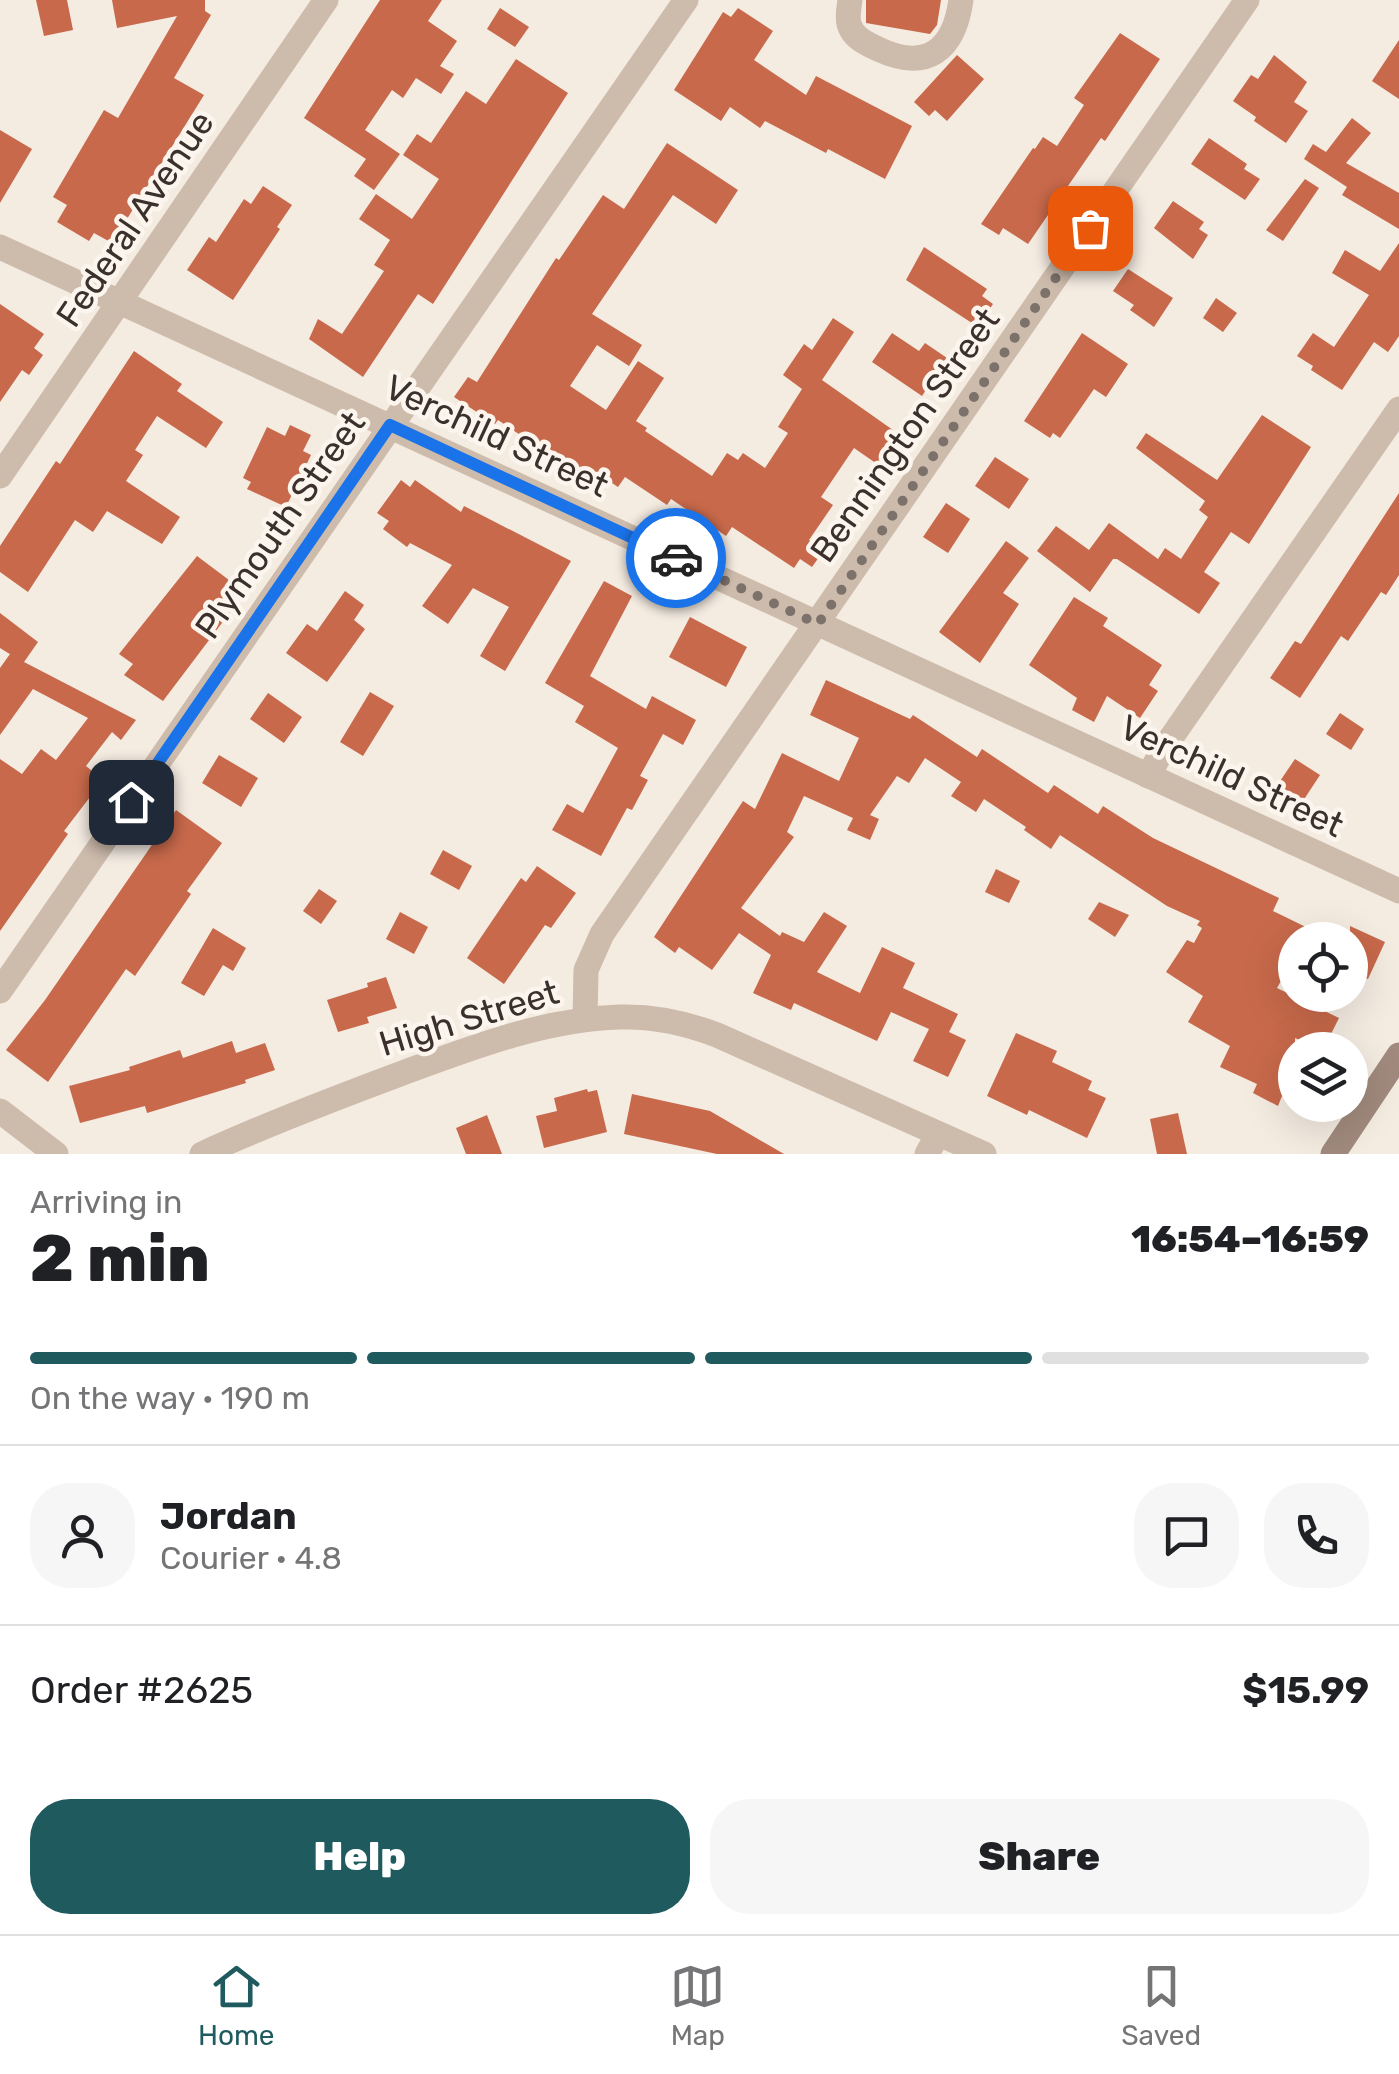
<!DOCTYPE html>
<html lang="en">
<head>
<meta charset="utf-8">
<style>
  :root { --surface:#fff; --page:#f6f6f6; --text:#202124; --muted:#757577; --line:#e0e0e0; --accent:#1f5a5e }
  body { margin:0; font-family:Rubik,sans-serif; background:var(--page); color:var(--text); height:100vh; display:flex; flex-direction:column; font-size:38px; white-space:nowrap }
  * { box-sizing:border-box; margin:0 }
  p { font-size:32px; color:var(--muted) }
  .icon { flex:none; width:55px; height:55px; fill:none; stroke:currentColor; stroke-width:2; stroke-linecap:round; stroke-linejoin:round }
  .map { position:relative; height:1154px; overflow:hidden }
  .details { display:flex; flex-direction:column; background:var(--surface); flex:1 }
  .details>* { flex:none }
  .controls { position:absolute; left:1278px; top:922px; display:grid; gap:20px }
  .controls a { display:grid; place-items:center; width:90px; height:90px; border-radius:50%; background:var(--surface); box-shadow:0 10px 40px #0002; font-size:50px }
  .pin { position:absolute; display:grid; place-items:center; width:85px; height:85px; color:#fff; margin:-42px; border-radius:20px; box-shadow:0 5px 15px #0006 }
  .courier { position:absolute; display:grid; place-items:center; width:100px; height:100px; margin:-50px; border:8px solid #1a73e8; border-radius:50%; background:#fff; color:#222; box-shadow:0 2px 12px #0007 }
  .headline em { font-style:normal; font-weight:800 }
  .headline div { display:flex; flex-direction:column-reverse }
  .headline { display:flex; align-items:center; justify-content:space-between; height:170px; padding:0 30px }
  h1 { font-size:65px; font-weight:800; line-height:75px }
  .bar { display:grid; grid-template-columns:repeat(4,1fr); gap:15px 10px; align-content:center; height:120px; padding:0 30px }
  .bar i { height:12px; border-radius:8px; background:var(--line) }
  .bar .on { background:var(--accent) }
  .bar p { grid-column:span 4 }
  .line { display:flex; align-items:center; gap:25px; padding:0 30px; border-top:2px solid var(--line) }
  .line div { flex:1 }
  .round { display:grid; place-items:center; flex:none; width:105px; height:105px; border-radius:40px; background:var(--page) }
  .primary-button { display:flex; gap:20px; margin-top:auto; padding:20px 30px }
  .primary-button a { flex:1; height:115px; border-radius:40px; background:var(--accent); color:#fff; font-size:40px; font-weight:800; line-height:115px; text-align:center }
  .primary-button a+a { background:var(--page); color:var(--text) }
  .tab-bar { display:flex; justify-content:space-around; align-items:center; height:140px; border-top:2px solid var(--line); background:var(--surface); font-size:28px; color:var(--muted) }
  .tab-bar a { display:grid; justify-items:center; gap:5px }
  .tab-bar .on { color:var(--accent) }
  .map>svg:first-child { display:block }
  .building { fill:#c8694b }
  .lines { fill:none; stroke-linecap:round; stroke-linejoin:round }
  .minor { stroke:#cdbbac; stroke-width:25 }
  .tertiary { stroke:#cdbbac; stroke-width:25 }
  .secondary { stroke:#a18a7d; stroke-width:25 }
  .done { stroke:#7c716b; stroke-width:10; stroke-dasharray:0 18 }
  .route { stroke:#1a73e8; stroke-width:12 }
  .labels { text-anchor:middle; stroke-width:9; stroke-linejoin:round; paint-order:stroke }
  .street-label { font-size:35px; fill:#3b302b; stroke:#fbf5ee }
</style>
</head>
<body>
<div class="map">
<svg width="1399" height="1154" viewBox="0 0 1399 1154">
  <rect width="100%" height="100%" fill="#f4ebe1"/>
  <g class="building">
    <path d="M36,0H67L73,30L44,36Z"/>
    <path d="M112,0H205V11L211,15L174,78L204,95L112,243L94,233L89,241L57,222L67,205L53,197L104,110L118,118L177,16L117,28Z"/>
    <path d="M380,0H442L428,21L457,41L440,66L454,74L441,94L416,78L403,98L392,90L365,130L400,154L374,190L354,176L366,159L304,118Z"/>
    <path d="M866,0H941L937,25L930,34L866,23Z"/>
    <path d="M500,8L529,27L515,47L487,29Z"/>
    <path d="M738,8L773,31L754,60L806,95L816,76L912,126L885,179L828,149L826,153L765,121L760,128L730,107L721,121L674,90L723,12L731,17Z"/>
    <path d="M1120,33L1160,59L1105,141L1101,138L1028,244L1003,228L999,235L981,224L1033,148L1035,149L1043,137L1057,146L1084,105L1074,98Z"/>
    <path d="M1399,40V99L1372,81Z"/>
    <path d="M957,55L984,79L947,121L935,110L929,116L914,102Z"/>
    <path d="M1274,55L1307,82L1294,102L1308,111L1286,143L1254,121L1256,117L1233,101L1251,75L1258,79Z"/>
    <path d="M516,59L568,93L433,304L418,294L363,377L309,339L318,319L342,334L384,271L374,265L390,240L359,219L376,194L412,219L439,179L403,155L417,134L431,143L466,91L486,104Z"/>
    <path d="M1352,118L1371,133L1346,163L1399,193V229L1342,195L1347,187L1304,159L1313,144L1326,152Z"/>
    <path d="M0,130L32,149L0,203Z"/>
    <path d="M1209,138L1247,164L1244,169L1260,179L1245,200L1191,164Z"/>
    <path d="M667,143L738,190L716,224L673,195L592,314L642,345L629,366L597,345L570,386L606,410L638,361L664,378L636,421L647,428L645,431L712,476L727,453L738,460L743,453L765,468L788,433L778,427L802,389L783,375L804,344L812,350L833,318L854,332L822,380L900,435L880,466L854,448L821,497L833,505L809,540L824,550L812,567L800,559L794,568L732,527L726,536L671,499L667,505L625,477L618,487L609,481L605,487L555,454L553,457L498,420L495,424L454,397L468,377L477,382L556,258L559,260L603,195L624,209Z"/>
    <path d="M1305,179L1319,188L1283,241L1266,230Z"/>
    <path d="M263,186L292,205L277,227L280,229L233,300L187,270L209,237L216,242L244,199L251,204Z"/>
    <path d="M1173,201L1204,222L1199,229L1208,235L1193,259L1154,228Z"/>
    <path d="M1399,243V336L1388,352L1374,342L1342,390L1311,370L1313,366L1297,356L1313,333L1334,347L1369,295L1332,273L1345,250L1380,271Z"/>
    <path d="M924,247L987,289L982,296L993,304L978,327L906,280Z"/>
    <path d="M1128,269L1173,298L1154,327L1130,310L1134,305L1113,291Z"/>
    <path d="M1216,298L1237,313L1223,332L1203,318Z"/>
    <path d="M0,304L44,334L34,348L43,355L29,375L22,370L0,402Z"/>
    <path d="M892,333L919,351L925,343L947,358L922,396L872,362Z"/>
    <path d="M1082,333L1128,364L1106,397L1094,389L1060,438L1053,433L1050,438L1024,421Z"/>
    <path d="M134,351L182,384L177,391L223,422L206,448L157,416L135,450L143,455L126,481L180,517L162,544L107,511L93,532L75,520L28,592L0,572V546L56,461L60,464Z"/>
    <path d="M1262,415L1311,447L1249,544L1231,532L1204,572L1220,583L1199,614L1117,559H1113L1090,592L1037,551L1056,526L1089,550L1109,523L1158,559L1165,548L1181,559L1208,517L1199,510L1205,501L1136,448L1146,433L1217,480Z"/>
    <path d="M290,425L311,435L303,451L311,455L286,507L247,489L251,482L243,478L267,427L285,436Z"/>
    <path d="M995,457L1029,479L1009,509L975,486Z"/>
    <path d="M401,480L410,487L415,480L461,512L464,506L571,561L505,671L480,656L509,607L473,588L448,624L422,606L452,565L410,543L407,547L383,529L389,521L377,513Z"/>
    <path d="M1399,493V575L1386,595L1381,592L1348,641L1341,636L1300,698L1270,678L1295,641L1301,644Z"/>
    <path d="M946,503L970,519L948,553L923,537Z"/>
    <path d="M1006,541L1029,558L1003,593L1019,604L980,663L939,632Z"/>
    <path d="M197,556L241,589L226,608L231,611L163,701L124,675L133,664L119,654Z"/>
    <path d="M604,581L632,596L590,676L646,709L652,696L696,720L683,745L663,734L640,776L648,780L632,810L627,808L601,856L552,830L567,804L583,813L618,748L575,722L584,706L545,683Z"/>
    <path d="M345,591L364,605L354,620L365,629L327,682L286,653L307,624L317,631Z"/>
    <path d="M1074,597L1108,618L1103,626L1162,665L1149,685L1158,691L1140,718L1107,696L1094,722L1072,710L1077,698L1029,665Z"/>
    <path d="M0,613L38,642L24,662L136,720L121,740L112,732L86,766L103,780L64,831L68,834L0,931V759L22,774L41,749L56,760L88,718L33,689L0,735V668L10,654L13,656L0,648Z"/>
    <path d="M690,617L747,647L726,687L669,657Z"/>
    <path d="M826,680L910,719L913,715L977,757L982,749L1048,793L1054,785L1098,814L1103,806L1153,838L1279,898L1273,911L1310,929L1304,940H1295V956L1277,988L1339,1018L1323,1050L1295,1038V1102L1282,1096L1278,1106L1253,1093L1257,1084L1220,1067L1230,1046L1188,1022L1203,996L1166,972L1187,940L1194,943L1202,928L1197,925L1200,921L1167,906L1060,835L1051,849L1024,830L1026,827L984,799L976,812L951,796L961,782L925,758L909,783L897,776L870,815L879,819L870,840L847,830L853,818L804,796L787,832L794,837L741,908L780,936L782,932L804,942L824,912L847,926L817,972L860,993L882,947L915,963L903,988L958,1014L949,1032L966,1040L948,1077L913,1061L929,1029L891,1012L877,1041L794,1003L791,1010L753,993L771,955L739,933L712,970L679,947L675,953L654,937L743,801L755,809L782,753L839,781L859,738L810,715Z"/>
    <path d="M370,692L394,706L363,756L340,742Z"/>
    <path d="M268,693L302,717L284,743L250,719Z"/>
    <path d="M1340,713L1364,729L1351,750L1326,734Z"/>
    <path d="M219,755L258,778L241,807L202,783Z"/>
    <path d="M1295,759L1320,775L1301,804L1276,787Z"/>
    <path d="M176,810L222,843L187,891L191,894L135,976L126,969L48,1082L6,1050L45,1000Z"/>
    <path d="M443,850L472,866L459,890L430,874Z"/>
    <path d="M537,866L576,893L551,928L545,925L504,984L467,958L521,878L526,882Z"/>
    <path d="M996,869L1020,881L1009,903L985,892Z"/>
    <path d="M319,889L337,901L321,924L303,911Z"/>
    <path d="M1099,902L1129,915L1115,937L1088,919Z"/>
    <path d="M400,912L428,927L414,954L386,939Z"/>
    <path d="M1350,926L1385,942L1368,979L1350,971Z"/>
    <path d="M213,928L246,948L233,971L223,965L204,996L181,983Z"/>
    <path d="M386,977L397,1008L367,1017L369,1023L338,1032L327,1000L368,987L367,983Z"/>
    <path d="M1016,1033L1057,1051L1052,1062L1092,1081L1088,1090L1106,1098L1087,1138L1029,1110L1027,1115L987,1096Z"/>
    <path d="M232,1041L236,1053L265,1043L275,1070L245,1080L246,1083L147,1113L145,1106L80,1123L69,1086L130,1070L129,1067L180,1050L183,1058Z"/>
    <path d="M587,1089L588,1092L597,1090L607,1132L544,1148L536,1116L557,1111L554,1098Z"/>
    <path d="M632,1094L710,1111L784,1154H717L624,1134Z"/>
    <path d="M1178,1113L1187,1154H1157L1150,1119Z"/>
    <path d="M487,1115L502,1154H466L456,1128Z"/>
  </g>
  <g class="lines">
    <g class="minor">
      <path d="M850,0C849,8 847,16 849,24C853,38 866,43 878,49C927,72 954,50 961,0"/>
      <path d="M0,247L1399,891"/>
      <path d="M0,476L326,0"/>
      <path d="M1148,776L1164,748L1399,409"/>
      <path d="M0,991L686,0"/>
      <path d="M585,1019L586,970L602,934L1247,0"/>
      <path d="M0,1111L56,1154"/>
      <path d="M927,1154L938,1134"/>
    </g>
    <path class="tertiary" d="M202,1154C267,1124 333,1099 400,1074C470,1048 545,1019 620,1017C654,1016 686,1023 717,1035L984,1154"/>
    <path class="secondary" d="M1333,1154L1399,1055"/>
  </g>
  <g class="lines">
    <path class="done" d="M676,558L818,624L1090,228"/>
    <path class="route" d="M131,802L390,425L676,558"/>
  </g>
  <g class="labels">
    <g class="street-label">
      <text transform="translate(135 219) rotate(-56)" y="12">Federal Avenue</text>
      <text transform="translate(905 435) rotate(-55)" y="12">Bennington Street</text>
      <text transform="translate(497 436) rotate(25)" y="12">Verchild Street</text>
      <text transform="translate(280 525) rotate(-55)" y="12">Plymouth Street</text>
      <text transform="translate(1232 776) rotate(25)" y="12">Verchild Street</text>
      <text transform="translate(469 1018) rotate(-17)" y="12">High Street</text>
    </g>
  </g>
</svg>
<div class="controls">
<a><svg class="icon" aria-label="locate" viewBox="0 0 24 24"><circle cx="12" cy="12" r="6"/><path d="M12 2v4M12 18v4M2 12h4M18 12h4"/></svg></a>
<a><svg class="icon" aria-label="layers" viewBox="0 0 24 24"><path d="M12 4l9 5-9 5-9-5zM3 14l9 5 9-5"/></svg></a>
</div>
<div class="pin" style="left:1090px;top:228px;background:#ea580c"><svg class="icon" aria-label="bag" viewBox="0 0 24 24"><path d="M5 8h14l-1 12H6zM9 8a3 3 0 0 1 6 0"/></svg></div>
<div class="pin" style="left:131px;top:802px;background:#1f2937"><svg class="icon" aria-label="home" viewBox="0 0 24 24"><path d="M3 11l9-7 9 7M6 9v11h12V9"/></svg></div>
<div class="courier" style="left:676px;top:558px"><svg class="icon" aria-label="car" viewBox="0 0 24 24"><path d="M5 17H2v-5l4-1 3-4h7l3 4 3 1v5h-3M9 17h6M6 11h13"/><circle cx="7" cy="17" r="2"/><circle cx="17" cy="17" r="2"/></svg></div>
</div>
<section class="details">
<div class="headline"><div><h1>2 min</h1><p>Arriving in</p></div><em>16:54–16:59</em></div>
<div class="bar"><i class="on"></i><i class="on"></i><i class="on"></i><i></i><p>On the way · 190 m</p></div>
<div class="line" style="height:180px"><a class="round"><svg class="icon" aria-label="person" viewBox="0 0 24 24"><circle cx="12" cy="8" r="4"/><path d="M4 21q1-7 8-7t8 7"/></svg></a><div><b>Jordan</b><p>Courier · 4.8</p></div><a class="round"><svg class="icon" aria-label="chat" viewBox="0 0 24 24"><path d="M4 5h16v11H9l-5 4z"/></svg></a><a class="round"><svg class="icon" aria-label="phone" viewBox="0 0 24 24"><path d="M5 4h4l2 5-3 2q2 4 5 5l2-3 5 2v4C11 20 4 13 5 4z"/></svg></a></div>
<div class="line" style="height:130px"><div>Order #2625</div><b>$15.99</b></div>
<div class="primary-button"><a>Help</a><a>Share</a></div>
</section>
<nav class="tab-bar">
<a class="on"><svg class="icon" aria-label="home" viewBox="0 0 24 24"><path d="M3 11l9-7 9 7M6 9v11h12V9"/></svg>Home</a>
<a><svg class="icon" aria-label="map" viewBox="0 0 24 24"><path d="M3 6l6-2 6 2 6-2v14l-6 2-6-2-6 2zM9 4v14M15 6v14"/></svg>Map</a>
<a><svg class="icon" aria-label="saved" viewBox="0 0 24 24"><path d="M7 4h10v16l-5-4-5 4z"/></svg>Saved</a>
</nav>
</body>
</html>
